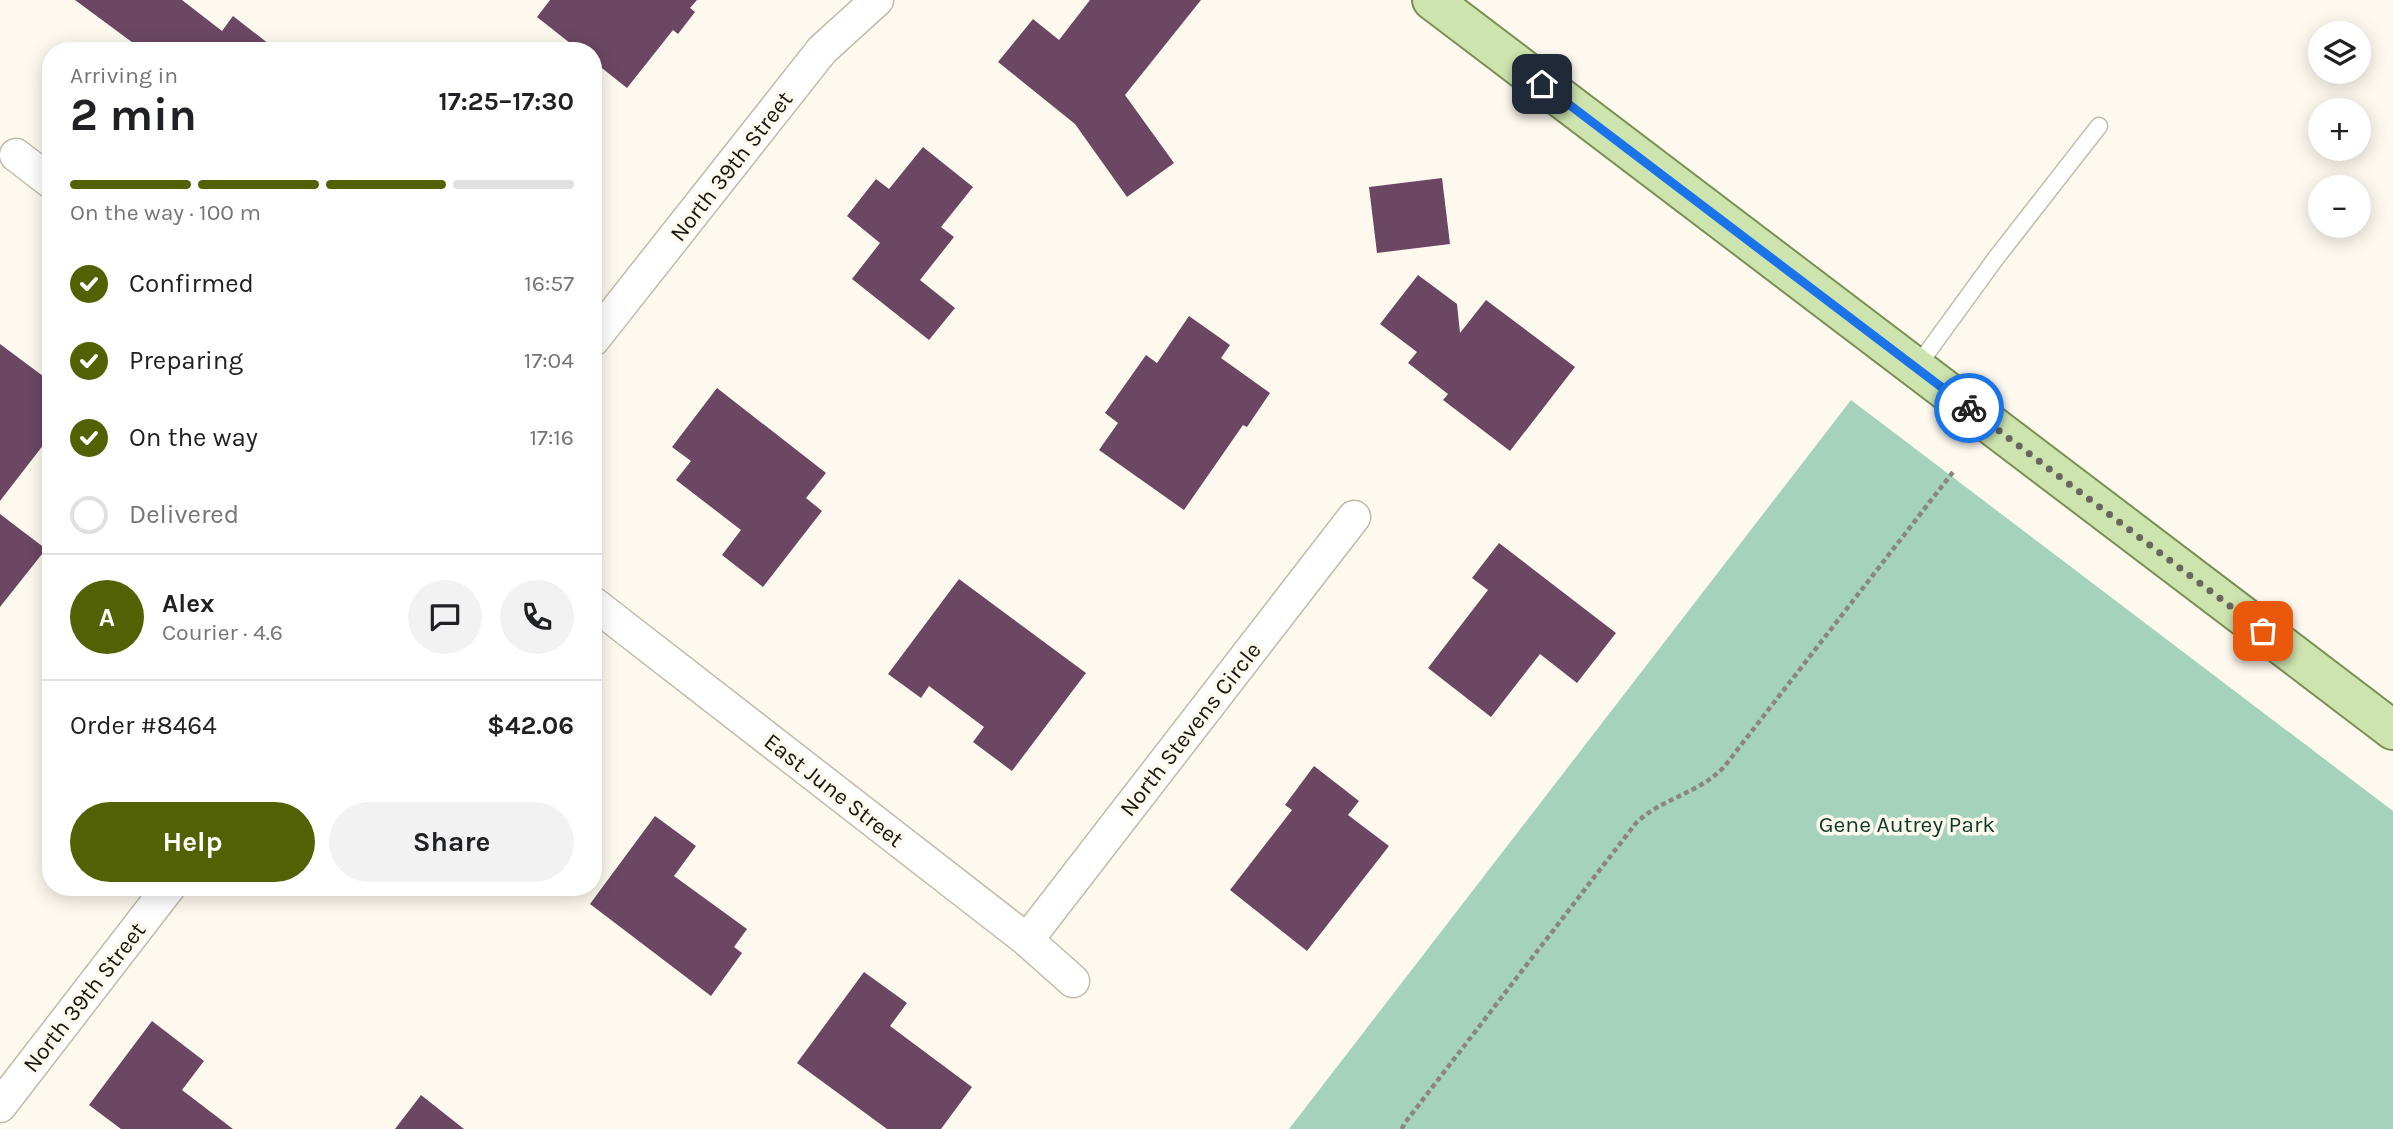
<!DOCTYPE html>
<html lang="en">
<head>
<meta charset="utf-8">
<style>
  :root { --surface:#fff; --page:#f2f2f2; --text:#202124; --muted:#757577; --line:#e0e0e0; --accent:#526103 }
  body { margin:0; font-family:Karla,sans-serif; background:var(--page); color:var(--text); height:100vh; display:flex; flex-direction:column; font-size:26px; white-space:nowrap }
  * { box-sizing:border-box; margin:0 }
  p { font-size:23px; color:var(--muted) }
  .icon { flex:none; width:38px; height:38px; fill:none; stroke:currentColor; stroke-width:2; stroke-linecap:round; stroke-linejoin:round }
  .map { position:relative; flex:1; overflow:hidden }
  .panel { position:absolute; left:42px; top:42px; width:560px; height:854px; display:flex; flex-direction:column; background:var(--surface); border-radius:28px; box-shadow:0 4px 18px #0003 }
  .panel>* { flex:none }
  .controls { position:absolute; left:2308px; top:21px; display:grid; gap:14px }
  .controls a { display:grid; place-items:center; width:63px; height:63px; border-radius:50%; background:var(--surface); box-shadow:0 4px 18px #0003; font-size:35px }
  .pin { position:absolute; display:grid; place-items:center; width:60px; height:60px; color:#fff; margin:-30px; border-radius:14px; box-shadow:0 4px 10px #0006 }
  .courier { position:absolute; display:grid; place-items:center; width:70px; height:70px; margin:-35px; border:5px solid #1a73e8; border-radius:50%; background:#fff; color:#222; box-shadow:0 2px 9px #0007 }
  .headline em { font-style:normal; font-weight:700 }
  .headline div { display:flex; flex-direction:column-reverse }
  .headline { display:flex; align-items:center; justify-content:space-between; height:119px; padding:0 28px }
  h1 { font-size:46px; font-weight:700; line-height:52px }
  .bar { display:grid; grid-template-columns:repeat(4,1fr); gap:10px 7px; align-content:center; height:84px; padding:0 28px }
  .bar i { height:9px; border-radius:5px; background:var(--line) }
  .bar .selected { background:var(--accent) }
  .bar p { grid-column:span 4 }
  .line { display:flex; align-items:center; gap:18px; padding:0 28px; border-top:2px solid var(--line) }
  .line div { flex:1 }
  .round { display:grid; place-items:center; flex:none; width:74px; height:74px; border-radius:37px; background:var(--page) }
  ol { padding:0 28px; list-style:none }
  li { display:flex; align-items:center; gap:21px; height:77px }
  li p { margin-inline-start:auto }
  li .icon { padding:7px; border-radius:50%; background:var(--accent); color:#fff; stroke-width:4 }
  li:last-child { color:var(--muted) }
  li i { width:38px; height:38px; border:4px solid var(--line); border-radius:50% }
  .cta { display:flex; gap:14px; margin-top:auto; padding:14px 28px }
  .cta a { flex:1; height:80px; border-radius:42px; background:var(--accent); color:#fff; font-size:28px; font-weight:700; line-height:80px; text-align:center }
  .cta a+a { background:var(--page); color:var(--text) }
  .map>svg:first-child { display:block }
  .green { fill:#a5d2bd }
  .building { fill:#6b4763 }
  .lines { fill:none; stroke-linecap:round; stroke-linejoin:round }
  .service-casing { stroke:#c2baaa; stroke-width:19 }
  .minor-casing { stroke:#c2baaa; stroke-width:35 }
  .primary-casing { stroke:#799055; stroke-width:42 }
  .path { stroke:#8a867f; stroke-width:4.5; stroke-dasharray:5 3.5; stroke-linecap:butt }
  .service { stroke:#fff; stroke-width:16 }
  .minor { stroke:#fff; stroke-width:32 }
  .primary { stroke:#cee4af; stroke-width:38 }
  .done { stroke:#69655f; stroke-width:7; stroke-dasharray:0 12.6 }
  .route { stroke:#1a73e8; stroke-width:9 }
  .labels { text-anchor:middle; stroke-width:7; stroke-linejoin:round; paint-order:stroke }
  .street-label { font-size:23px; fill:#191611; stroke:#fef9ef }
  .park-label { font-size:23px; fill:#0d3929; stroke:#fef9ef }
</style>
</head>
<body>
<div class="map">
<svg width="2393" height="1129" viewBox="0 0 2393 1129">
  <rect width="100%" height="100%" fill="#fef9ef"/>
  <path class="green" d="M1851,400L2393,811V1129H1289Z"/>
  <g class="building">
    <path d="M75,0H182L222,31L233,16L278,51H144Z"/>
    <path d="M550,0H697L690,8L695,12L678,34L673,30L627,88L593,61V51H580L537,17Z"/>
    <path d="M1090,0H1201L1125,95L1174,163L1127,197L1075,124L998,62L1033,19L1059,40Z"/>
    <path d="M923,147L973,187L941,227L954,237L920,280L955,308L929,340L852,279L880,243L847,216L876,179L889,189Z"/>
    <path d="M1442,178L1450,244L1377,253L1369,187Z"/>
    <path d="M1418,275L1457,304L1460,333L1486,300L1575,367L1510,451L1443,400L1448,394L1408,363L1417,352L1380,324Z"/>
    <path d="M1189,316L1230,345L1221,358L1270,393L1247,427L1243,425L1184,510L1099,450L1118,423L1105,413L1146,355L1157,363Z"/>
    <path d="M0,344L51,382V435L0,501Z"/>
    <path d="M717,388L826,473L806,498L822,511L763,587L722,555L741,530L676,480L691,461L672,447Z"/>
    <path d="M0,514L46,549L0,607Z"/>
    <path d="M1499,543L1616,633L1577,683L1540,654L1491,717L1428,668L1488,590L1472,578Z"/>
    <path d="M959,579L1086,673L1012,771L973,742L984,727L929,686L921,698L888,674Z"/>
    <path d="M1314,766L1359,801L1348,815L1389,846L1307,951L1230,890L1292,810L1285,805Z"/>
    <path d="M655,816L696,846L674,876L747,929L734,947L742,953L711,996L590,904Z"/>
    <path d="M864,972L907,1003L890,1026L972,1087L941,1129H887L797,1063Z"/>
    <path d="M152,1021L204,1061L182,1090L233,1129H121L89,1105Z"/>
    <path d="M421,1095L464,1129H395Z"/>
  </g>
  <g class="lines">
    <g class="service-casing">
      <path id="service" d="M1916,368L1996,258L2099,126"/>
    </g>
    <g class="minor-casing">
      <g id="minor">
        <path d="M16,155L51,182"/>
        <path d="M593,340L822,50L877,0"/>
        <path d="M593,603L1027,940L1073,981"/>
        <path d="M1027,940L1354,517"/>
        <path d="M0,1106L169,887"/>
      </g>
    </g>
    <g class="primary-casing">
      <path id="primary" d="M1432,0L2393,730"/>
    </g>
    <path class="path" d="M1402,1129L1404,1124L1636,823C1662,798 1698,794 1724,767L1953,472"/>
    <use href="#service" class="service"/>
    <use href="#minor" class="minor"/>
    <use href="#primary" class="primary"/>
  </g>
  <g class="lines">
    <path class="done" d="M1969,408L2263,631"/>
    <path class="route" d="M1542,84L1969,408"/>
  </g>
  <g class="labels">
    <g class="street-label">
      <text transform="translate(731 166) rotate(-52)" y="8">North 39th Street</text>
      <text transform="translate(1190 729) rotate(-52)" y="8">North Stevens Circle</text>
      <text transform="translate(834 790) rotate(38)" y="8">East June Street</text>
      <text transform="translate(84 997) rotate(-52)" y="8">North 39th Street</text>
    </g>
    <g class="park-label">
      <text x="1907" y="832">Gene Autrey Park</text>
    </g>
  </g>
</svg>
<div class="controls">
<a><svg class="icon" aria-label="layers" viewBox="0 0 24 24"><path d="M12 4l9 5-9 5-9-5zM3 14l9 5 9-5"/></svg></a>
<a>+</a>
<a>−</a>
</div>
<div class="pin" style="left:2263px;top:631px;background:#ea580c"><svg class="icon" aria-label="bag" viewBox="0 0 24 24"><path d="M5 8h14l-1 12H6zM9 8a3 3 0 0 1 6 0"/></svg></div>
<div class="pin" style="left:1542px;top:84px;background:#1f2937"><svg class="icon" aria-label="home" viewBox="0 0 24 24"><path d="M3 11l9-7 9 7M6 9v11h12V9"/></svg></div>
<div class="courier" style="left:1969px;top:408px"><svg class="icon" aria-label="bike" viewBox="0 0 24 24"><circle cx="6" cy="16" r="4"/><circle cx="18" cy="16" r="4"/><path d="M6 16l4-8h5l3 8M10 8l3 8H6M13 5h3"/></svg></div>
<section class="panel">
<div class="headline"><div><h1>2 min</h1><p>Arriving in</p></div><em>17:25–17:30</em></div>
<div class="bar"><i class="selected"></i><i class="selected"></i><i class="selected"></i><i></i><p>On the way · 100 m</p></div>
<ol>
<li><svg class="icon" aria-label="check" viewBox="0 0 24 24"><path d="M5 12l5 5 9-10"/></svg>Confirmed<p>16:57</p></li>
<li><svg class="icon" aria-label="check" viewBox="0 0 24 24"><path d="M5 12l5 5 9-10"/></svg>Preparing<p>17:04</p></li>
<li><svg class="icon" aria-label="check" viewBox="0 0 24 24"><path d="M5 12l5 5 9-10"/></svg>On the way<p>17:16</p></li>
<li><i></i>Delivered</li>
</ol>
<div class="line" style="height:126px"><b class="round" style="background:var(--accent);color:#fff">A</b><div><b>Alex</b><p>Courier · 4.6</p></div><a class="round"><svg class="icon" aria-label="chat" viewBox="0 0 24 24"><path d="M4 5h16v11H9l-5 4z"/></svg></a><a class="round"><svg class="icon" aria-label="phone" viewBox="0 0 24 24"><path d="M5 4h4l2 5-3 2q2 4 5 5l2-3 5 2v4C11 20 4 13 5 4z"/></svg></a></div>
<div class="line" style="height:91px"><div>Order #8464</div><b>$42.06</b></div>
<div class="cta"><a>Help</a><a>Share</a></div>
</section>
</div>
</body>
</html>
